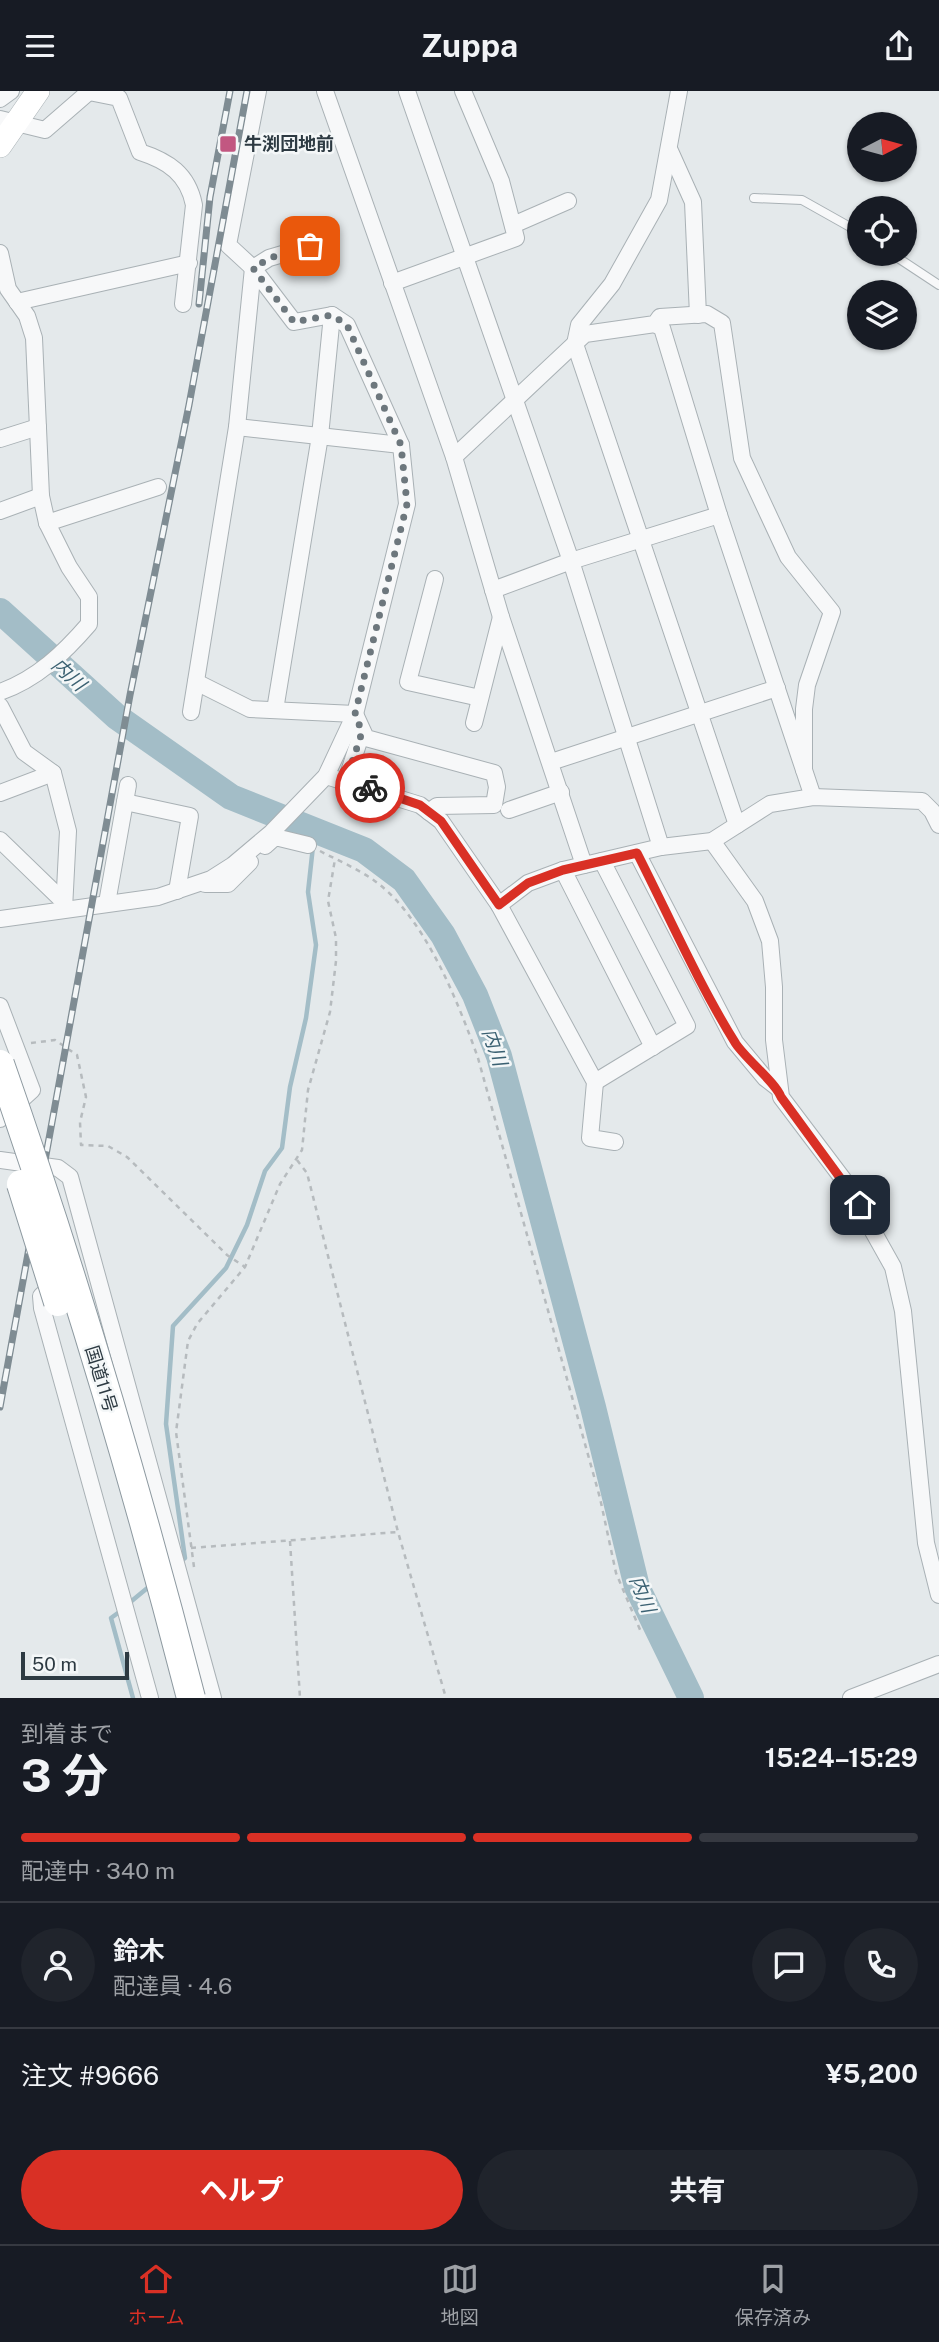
<!DOCTYPE html>
<html lang="ja">
<head>
<meta charset="utf-8">
<style>
  :root { --surface:#171b24; --page:#20242c; --text:#f1f3f6; --muted:#9ea1a6; --line:#363941; --accent:#d93025 }
  body { margin:0; font-family:"Public Sans","Noto Sans JP",sans-serif; background:var(--page); color:var(--text); height:100vh; display:flex; flex-direction:column; font-size:26px; white-space:nowrap }
  * { box-sizing:border-box; margin:0 }
  p { font-size:23px; color:var(--muted) }
  .icon { flex:none; width:38px; height:38px; fill:none; stroke:currentColor; stroke-width:2; stroke-linecap:round; stroke-linejoin:round }
  .map { position:relative; height:1607px; overflow:hidden }
  .sheet { display:flex; flex-direction:column; background:var(--surface); flex:1 }
  .sheet>* { flex:none }
  .needle { width:46px; rotate:84deg }
  .buttons { position:absolute; left:847px; top:21px; display:grid; gap:14px }
  .buttons a { display:grid; place-items:center; width:70px; height:70px; border-radius:50%; background:var(--surface); box-shadow:0 2px 5px #0004; font-size:35px }
  .scale { position:absolute; left:21px; bottom:18px; width:108px; box-sizing:border-box; padding-left:7px; border:4px solid #2d3a42; border-top:0; font-size:19px; line-height:24px; white-space:nowrap; color:#2d3a42; -webkit-text-stroke:5px #f4f7f8; paint-order:stroke }
  .pin { position:absolute; display:grid; place-items:center; width:60px; height:60px; color:#fff; margin:-30px; border-radius:14px; box-shadow:0 4px 10px #0006 }
  .courier { position:absolute; display:grid; place-items:center; width:70px; height:70px; margin:-35px; border:5px solid #d93025; border-radius:50%; background:#fff; color:#222; box-shadow:0 2px 9px #0007 }
  .summary em { font-style:normal; font-weight:700 }
  .summary div { display:flex; flex-direction:column-reverse }
  .summary { display:flex; align-items:center; justify-content:space-between; height:119px; padding:0 21px }
  h1 { font-size:46px; font-weight:700; line-height:52px }
  .bar { display:grid; grid-template-columns:repeat(4,1fr); gap:10px 7px; align-content:center; height:84px; padding:0 21px }
  .bar i { height:9px; border-radius:5px; background:var(--line) }
  .bar .selected { background:var(--accent) }
  .bar p { grid-column:span 4 }
  .line { display:flex; align-items:center; gap:18px; padding:0 21px; border-top:2px solid var(--line) }
  .line div { flex:1 }
  .round { display:grid; place-items:center; flex:none; width:74px; height:74px; border-radius:37px; background:var(--page) }
  .cta { display:flex; gap:14px; margin-top:auto; padding:14px 21px }
  .cta a { flex:1; height:80px; border-radius:42px; background:var(--accent); color:#fff; font-size:28px; font-weight:700; line-height:80px; text-align:center }
  .cta a+a { background:var(--page); color:var(--text) }
  header { display:flex; justify-content:space-between; align-items:center; height:91px; padding:0 21px; background:var(--surface); font-size:32px; font-weight:700 }
  .menu { display:flex; justify-content:space-around; align-items:center; height:98px; border-top:2px solid var(--line); background:var(--surface); font-size:19px; color:var(--muted) }
  .menu a { display:grid; justify-items:center; gap:4px }
  .menu .selected { color:var(--accent) }
  .map>svg:first-child { display:block }
  .lines { fill:none; stroke-linecap:round; stroke-linejoin:round }
  .stream { stroke:#a3bdc7; stroke-width:4.5 }
  .river { stroke:#a3bdc7; stroke-width:26 }
  .lane-casing { stroke:#a9b1b5; stroke-width:10 }
  .street-casing { stroke:#a9b1b5; stroke-width:18 }
  .secondary-casing { stroke:#a9b1b5; stroke-width:24 }
  .path { stroke:#b6bbbe; stroke-width:2.5; stroke-dasharray:5 5; stroke-linecap:butt }
  .lane { stroke:#f7f8f9; stroke-width:8 }
  .street { stroke:#f7f8f9; stroke-width:16 }
  .secondary { stroke:#fff; stroke-width:23 }
  .rail-casing { stroke:#7f8c93; stroke-width:7 }
  .rail { stroke:#f4f7f8; stroke-width:4.5; stroke-dasharray:13; stroke-linecap:butt }
  .highway-bridge-casing { stroke:#8d99a0; stroke-width:30; stroke-linecap:butt }
  .highway-bridge { stroke:#fff; stroke-width:28 }
  .done { stroke:#6d777d; stroke-width:7; stroke-dasharray:0 12.6 }
  .route { stroke:#d93025; stroke-width:9 }
  .poi-dot { fill:#c25781; stroke:#f4f7f8; stroke-width:2.5 }
  .labels { text-anchor:middle; stroke-width:5; stroke-linejoin:round; paint-order:stroke }
  .poi-label { font-size:18px; font-weight:bold; fill:#2d3a42; stroke:#f4f7f8; text-anchor:start }
  .street-label { font-size:18px; fill:#2d3a42; stroke:#f4f7f8 }
  .water-label { font-size:19px; font-style:italic; fill:#3b6172; stroke:#f4f7f8 }
</style>
</head>
<body>
<header><svg class="icon" aria-label="menu" viewBox="0 0 24 24"><path d="M4 6h16M4 12h16M4 18h16"/></svg>Zuppa<svg class="icon" aria-label="share" viewBox="0 0 24 24"><path d="M12 15V3M7 8l5-5 5 5M5 13v7h14v-7"/></svg></header>
<div class="map">
<svg width="939" height="1607" viewBox="0 0 939 1607">
  <rect width="100%" height="100%" fill="#e4e9eb"/>
  <g class="lines">
    <g class="stream">
      <path d="M180,1471L185,1467L166,1333L173,1235L226,1177L247,1134L265,1080L282,1057L290,996L306,927L316,854L308,801L315,737"/>
      <path d="M128,1513L151,1494"/>
      <path d="M122,1519L111,1527L133,1607"/>
    </g>
    <path class="river" d="M0,520L117,626L231,706L364,759L404,789L443,844L475,904L499,965L593,1316L637,1496L691,1607"/>
    <g class="lane-casing">
      <g id="lane">
        <path d="M754,107L802,109L859,141"/>
        <path d="M892,163L939,194"/>
      </g>
    </g>
    <g class="street-casing">
      <g id="street">
        <path d="M325,0L454,366L501,526L584,774"/>
        <path d="M407,0L571,470L661,756"/>
        <path d="M679,0L659,109L612,193L579,234L575,253L737,734"/>
        <path d="M89,1L119,7L140,61C168,70 188,83 194,114L183,213"/>
        <path d="M0,8L11,0"/>
        <path d="M0,28L45,39L90,0"/>
        <path d="M670,60L693,111L698,224"/>
        <path d="M513,134L568,110"/>
        <path d="M0,162L8,198L27,225L34,247L41,405L47,432L69,476L89,506V533C64,562 37,588 0,601"/>
        <path d="M392,192L516,147L501,90L463,0"/>
        <path d="M17,211L189,172"/>
        <path d="M655,233L662,237L719,424L813,706"/>
        <path d="M237,336L401,354"/>
        <path d="M0,348L38,336"/>
        <path d="M454,366L585,243L655,233L660,226L707,223L722,232L742,367L788,466L832,521L807,594L804,618V679"/>
        <path d="M0,420L41,405"/>
        <path d="M47,432L158,396"/>
        <path d="M435,488L408,591L480,607"/>
        <path d="M493,499L571,470L719,424"/>
        <path d="M196,591L250,618L355,623L366,647L494,682L497,696L494,714L437,715L429,721"/>
        <path d="M0,615L24,661L53,682L68,740L64,818"/>
        <path d="M275,619L320,345L332,224"/>
        <path d="M191,621L237,336L253,177L269,167L310,155"/>
        <path d="M474,632L501,526"/>
        <path d="M551,671L777,597"/>
        <path d="M326,685L420,714L441,730L499,814L595,991L590,1047L615,1051"/>
        <path d="M346,690L362,641"/>
        <path d="M0,702L53,682"/>
        <path d="M125,711L190,725L177,800"/>
        <path d="M509,719L561,701"/>
        <path d="M0,749L63,810"/>
        <path d="M712,750L755,810L770,850L774,896V949L781,1006L846,1092L893,1176L903,1220L926,1452L939,1504"/>
        <path d="M265,755L275,746L308,754"/>
        <path d="M637,762L735,951L765,987L778,997"/>
        <path d="M563,779L653,956"/>
        <path d="M205,793H228L250,771"/>
        <path d="M107,812L128,694"/>
        <path d="M499,814L528,792L563,779L661,756L712,750L770,713L813,706L922,710L932,720L939,734"/>
        <path d="M0,828L158,806L211,788L233,774L271,742L326,685L355,623L407,413L401,354L347,234L332,224L294,231L253,177L228,154L258,0"/>
        <path d="M0,915L32,999L0,1028"/>
        <path d="M595,991L687,935L602,770"/>
        <path d="M0,1069L58,1077L70,1086L213,1607"/>
        <path d="M56,1191L41,1205L42,1217L150,1607"/>
        <path d="M851,1607L939,1573"/>
      </g>
    </g>
    <g class="secondary-casing">
      <path id="secondary" d="M0,55L38,0"/>
    </g>
    <g class="path">
      <path d="M320,760C337,769 356,777 372,788C424,823 458,911 478,967L600,1407L616,1482L641,1541"/>
      <path d="M31,952L55,949L77,964L86,1006L80,1031L81,1054L108,1055L127,1066L227,1164L245,1176"/>
      <path d="M297,1069L307,1082L398,1441L446,1607"/>
      <path d="M290,1450L300,1607"/>
      <path d="M191,1457L398,1441"/>
      <path d="M194,1476L176,1341L188,1250L197,1233L245,1176L280,1093L302,1059L308,999L330,921L336,870V847L328,810L335,768"/>
    </g>
    <use href="#lane" class="lane"/>
    <use href="#street" class="street"/>
    <use href="#secondary" class="secondary"/>
    <g class="rail-casing">
      <g id="rail">
        <path d="M199,213L210,106L230,0"/>
        <path d="M0,1316L130,604L189,314L247,0"/>
      </g>
    </g>
    <use href="#rail" class="rail"/>
    <g class="highway-bridge-casing">
      <g id="highway-bridge">
        <path d="M0,973C73,1181 136,1393 191,1607"/>
        <path d="M21,1093L58,1211"/>
      </g>
    </g>
    <use href="#highway-bridge" class="highway-bridge"/>
  </g>
  <g class="lines">
    <path class="done" d="M310,155L270,167L253,177L294,231L332,224L347,234L401,354L407,413L355,623L362,641L346,690L370,697"/>
    <path class="route" d="M370,697L420,714L441,730L499,814L528,792L563,779L637,762C668,823 700,896 736,953C747,969 776,992 781,1006L860,1114"/>
  </g>
  <rect class="poi-dot" x="219" y="44" width="18" height="18" rx="3.5"/>
  <g class="labels">
    <g class="poi-label">
      <text x="244" y="59">牛渕団地前</text>
    </g>
    <g class="street-label">
      <text transform="translate(101 1288) rotate(73)" y="6">国道11号</text>
    </g>
    <g class="water-label">
      <text transform="translate(69 583) rotate(42)" y="7">内川</text>
      <text transform="translate(495 956) rotate(71)" y="7">内川</text>
      <text transform="translate(643 1503) rotate(68)" y="7">内川</text>
    </g>
  </g>
</svg>
<div class="buttons">
<a><svg class="needle" viewBox="-14 -14 28 28"><path d="M0-13l5 13h-10z" fill="#e53935"/><path d="M0 13l5-13h-10z" fill="#9ea1a6"/></svg></a>
<a><svg class="icon" aria-label="locate" viewBox="0 0 24 24"><circle cx="12" cy="12" r="6"/><path d="M12 2v4M12 18v4M2 12h4M18 12h4"/></svg></a>
<a><svg class="icon" aria-label="layers" viewBox="0 0 24 24"><path d="M12 4l9 5-9 5-9-5zM3 14l9 5 9-5"/></svg></a>
</div>
<div class="scale">50 m</div>
<div class="pin" style="left:310px;top:155px;background:#ea580c"><svg class="icon" aria-label="bag" viewBox="0 0 24 24"><path d="M5 8h14l-1 12H6zM9 8a3 3 0 0 1 6 0"/></svg></div>
<div class="pin" style="left:860px;top:1114px;background:#1f2937"><svg class="icon" aria-label="home" viewBox="0 0 24 24"><path d="M3 11l9-7 9 7M6 9v11h12V9"/></svg></div>
<div class="courier" style="left:370px;top:697px"><svg class="icon" aria-label="bike" viewBox="0 0 24 24"><circle cx="6" cy="16" r="4"/><circle cx="18" cy="16" r="4"/><path d="M6 16l4-8h5l3 8M10 8l3 8H6M13 5h3"/></svg></div>
</div>
<section class="sheet">
<div class="summary"><div><h1>3 分</h1><p>到着まで</p></div><em>15:24–15:29</em></div>
<div class="bar"><i class="selected"></i><i class="selected"></i><i class="selected"></i><i></i><p>配達中 · 340 m</p></div>
<div class="line" style="height:126px"><a class="round"><svg class="icon" aria-label="person" viewBox="0 0 24 24"><circle cx="12" cy="8" r="4"/><path d="M4 21q1-7 8-7t8 7"/></svg></a><div><b>鈴木</b><p>配達員 · 4.6</p></div><a class="round"><svg class="icon" aria-label="chat" viewBox="0 0 24 24"><path d="M4 5h16v11H9l-5 4z"/></svg></a><a class="round"><svg class="icon" aria-label="phone" viewBox="0 0 24 24"><path d="M5 4h4l2 5-3 2q2 4 5 5l2-3 5 2v4C11 20 4 13 5 4z"/></svg></a></div>
<div class="line" style="height:91px"><div>注文 #9666</div><b>¥5,200</b></div>
<div class="cta"><a>ヘルプ</a><a>共有</a></div>
</section>
<nav class="menu">
<a class="selected"><svg class="icon" aria-label="home" viewBox="0 0 24 24"><path d="M3 11l9-7 9 7M6 9v11h12V9"/></svg>ホーム</a>
<a><svg class="icon" aria-label="map" viewBox="0 0 24 24"><path d="M3 6l6-2 6 2 6-2v14l-6 2-6-2-6 2zM9 4v14M15 6v14"/></svg>地図</a>
<a><svg class="icon" aria-label="saved" viewBox="0 0 24 24"><path d="M7 4h10v16l-5-4-5 4z"/></svg>保存済み</a>
</nav>
</body>
</html>
